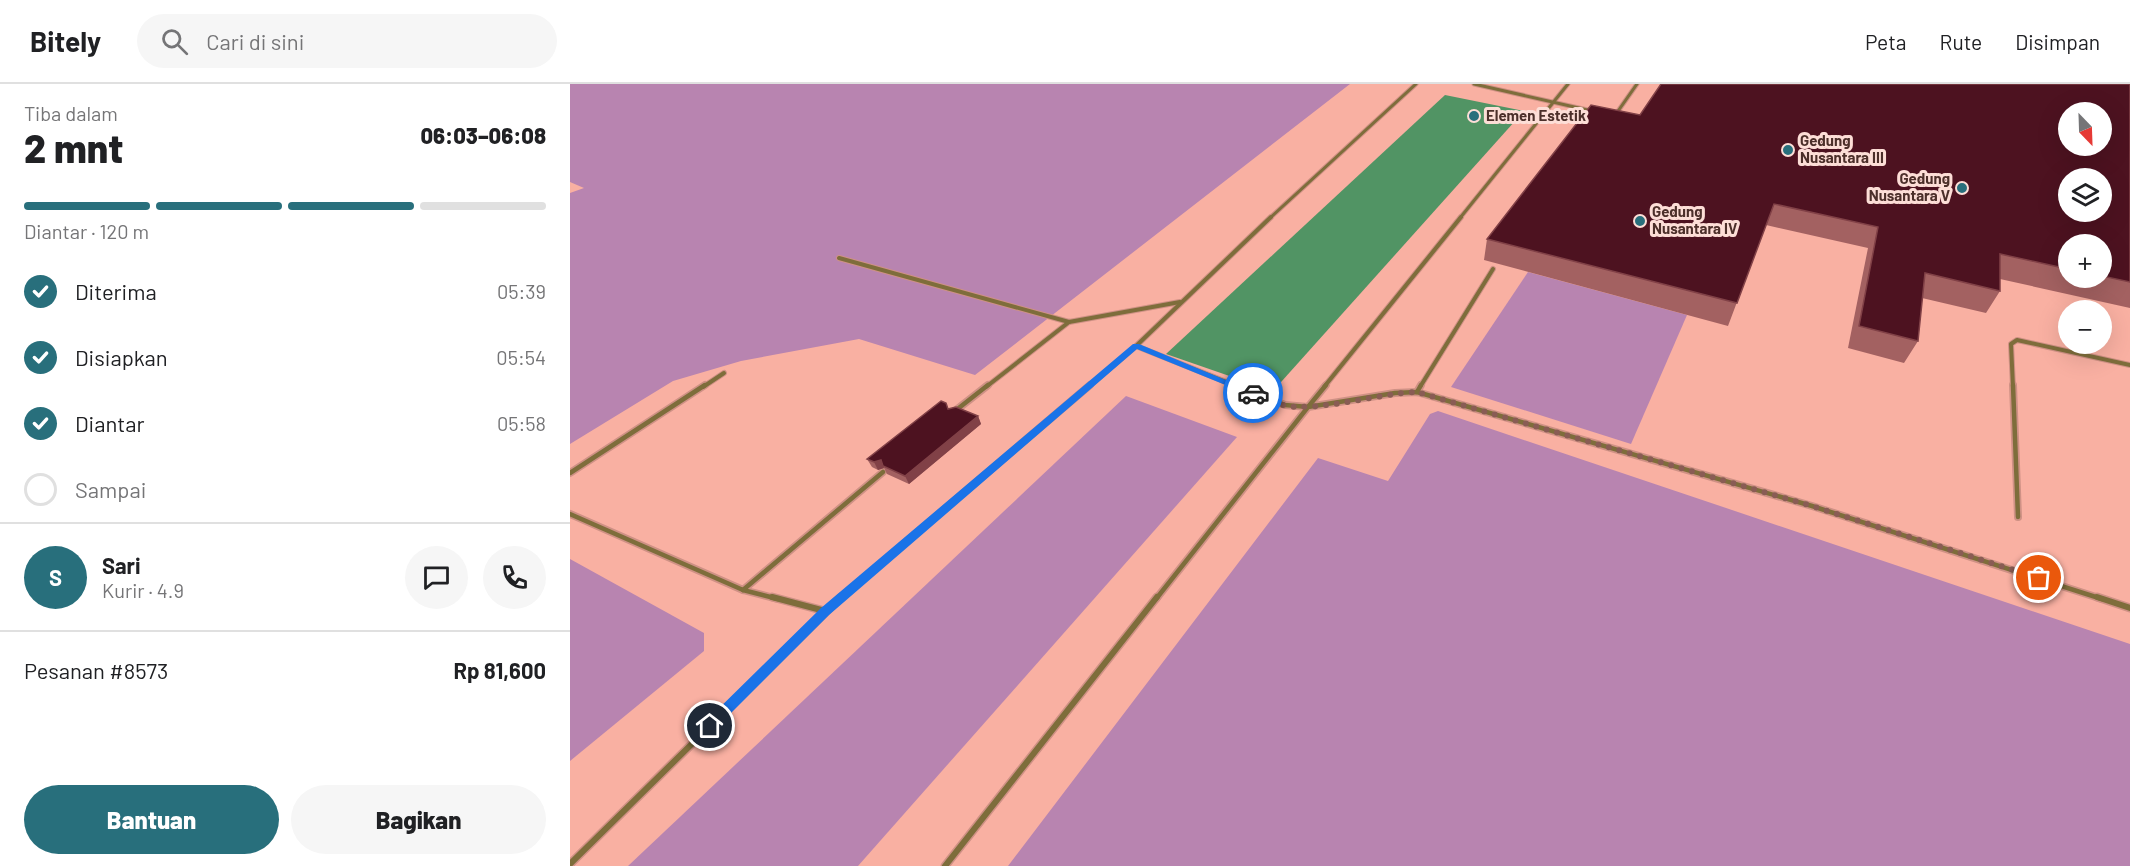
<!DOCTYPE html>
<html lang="id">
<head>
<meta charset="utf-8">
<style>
  :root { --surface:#fff; --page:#f6f6f6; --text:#202124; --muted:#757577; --line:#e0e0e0; --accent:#286f7c }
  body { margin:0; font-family:Barlow,sans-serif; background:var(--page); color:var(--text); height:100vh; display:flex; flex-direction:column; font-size:22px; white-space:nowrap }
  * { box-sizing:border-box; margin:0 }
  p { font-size:20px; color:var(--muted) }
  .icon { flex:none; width:33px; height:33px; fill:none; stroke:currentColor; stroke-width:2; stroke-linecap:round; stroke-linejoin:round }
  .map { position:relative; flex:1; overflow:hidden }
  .drawer { display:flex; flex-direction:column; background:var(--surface); width:570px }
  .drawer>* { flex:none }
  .needle { width:39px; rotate:157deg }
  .fabs { position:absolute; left:1488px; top:18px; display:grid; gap:12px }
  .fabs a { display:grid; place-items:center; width:54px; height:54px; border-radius:50%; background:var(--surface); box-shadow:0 6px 24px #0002; font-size:30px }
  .pin { position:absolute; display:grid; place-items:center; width:51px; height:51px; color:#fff; margin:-26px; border:3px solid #fff; border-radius:50%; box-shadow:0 2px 6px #0007 }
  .courier { position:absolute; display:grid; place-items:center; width:60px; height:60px; margin:-30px; border:4px solid #1a73e8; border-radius:50%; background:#fff; color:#222; box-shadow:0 2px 8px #0007 }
  .overview em { font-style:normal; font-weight:800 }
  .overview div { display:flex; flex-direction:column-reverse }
  .overview { display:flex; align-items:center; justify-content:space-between; height:102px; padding:0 24px }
  h1 { font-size:39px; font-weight:800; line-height:45px }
  .bar { display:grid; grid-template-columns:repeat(4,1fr); gap:9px 6px; align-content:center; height:72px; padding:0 24px }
  .bar i { height:8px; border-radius:4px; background:var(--line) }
  .bar .selected { background:var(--accent) }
  .bar p { grid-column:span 4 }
  .line { display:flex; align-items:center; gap:15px; padding:0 24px; border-top:2px solid var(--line) }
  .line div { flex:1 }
  .round { display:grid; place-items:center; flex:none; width:63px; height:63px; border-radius:32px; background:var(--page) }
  ol { padding:0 24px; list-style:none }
  li { display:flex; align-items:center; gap:18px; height:66px }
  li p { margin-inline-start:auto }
  li .icon { padding:6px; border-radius:50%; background:var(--accent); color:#fff; stroke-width:4 }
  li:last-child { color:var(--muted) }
  li i { width:33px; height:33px; border:3px solid var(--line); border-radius:50% }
  .action { display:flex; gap:12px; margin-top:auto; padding:12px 24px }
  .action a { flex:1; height:69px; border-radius:36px; background:var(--accent); color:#fff; font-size:24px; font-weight:800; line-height:69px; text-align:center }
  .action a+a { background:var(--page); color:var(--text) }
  header { display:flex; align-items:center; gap:36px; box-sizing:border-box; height:84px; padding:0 30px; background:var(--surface); border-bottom:2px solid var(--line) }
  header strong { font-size:28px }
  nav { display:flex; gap:33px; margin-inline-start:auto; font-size:21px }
  .search { width:420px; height:54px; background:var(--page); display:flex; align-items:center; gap:15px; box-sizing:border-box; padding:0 21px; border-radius:33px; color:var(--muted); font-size:22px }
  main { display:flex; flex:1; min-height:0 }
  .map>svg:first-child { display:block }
  .green { fill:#b884b0 }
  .water { fill:#519464 }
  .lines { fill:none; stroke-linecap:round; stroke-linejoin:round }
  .service-far3-casing { stroke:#cf9185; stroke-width:5 }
  .service-far2-casing { stroke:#cf9185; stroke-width:6 }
  .service-far1-casing { stroke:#cf9185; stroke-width:8 }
  .service-casing { stroke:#cf9185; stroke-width:9 }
  .service-far3 { stroke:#7e6d3b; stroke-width:3 }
  .service-far2 { stroke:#7e6d3b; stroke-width:4 }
  .service-far1 { stroke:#7e6d3b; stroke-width:4.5 }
  .service { stroke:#7e6d3b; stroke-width:6 }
  .wall { fill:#a36161; fill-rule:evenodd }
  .shaded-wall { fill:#814147 }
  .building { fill:#4d1220; stroke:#814147; stroke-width:1.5; fill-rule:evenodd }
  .route { fill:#1a73e8 }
  .done { stroke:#895c54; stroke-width:6; stroke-dasharray:0 10.8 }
  .poi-dot { fill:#286f7c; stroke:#fdded7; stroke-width:2 }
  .labels { text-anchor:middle; stroke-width:6; stroke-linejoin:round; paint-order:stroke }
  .far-poi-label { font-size:15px; font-weight:bold; fill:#4c2f2a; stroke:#fdded7; text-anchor:start }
</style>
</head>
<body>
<header>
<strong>Bitely</strong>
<div class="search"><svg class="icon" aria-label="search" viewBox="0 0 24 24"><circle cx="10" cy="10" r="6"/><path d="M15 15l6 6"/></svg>Cari di sini</div>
<nav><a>Peta</a><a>Rute</a><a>Disimpan</a></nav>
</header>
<main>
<section class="drawer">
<div class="overview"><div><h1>2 mnt</h1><p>Tiba dalam</p></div><em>06:03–06:08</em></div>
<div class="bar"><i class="selected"></i><i class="selected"></i><i class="selected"></i><i></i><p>Diantar · 120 m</p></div>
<ol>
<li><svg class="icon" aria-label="check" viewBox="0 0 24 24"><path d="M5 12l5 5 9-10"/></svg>Diterima<p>05:39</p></li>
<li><svg class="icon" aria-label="check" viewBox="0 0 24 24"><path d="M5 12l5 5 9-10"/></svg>Disiapkan<p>05:54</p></li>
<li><svg class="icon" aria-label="check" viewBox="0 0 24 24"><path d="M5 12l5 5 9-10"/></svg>Diantar<p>05:58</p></li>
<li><i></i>Sampai</li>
</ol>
<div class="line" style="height:108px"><b class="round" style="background:var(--accent);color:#fff">S</b><div><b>Sari</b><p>Kurir · 4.9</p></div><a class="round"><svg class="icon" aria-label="chat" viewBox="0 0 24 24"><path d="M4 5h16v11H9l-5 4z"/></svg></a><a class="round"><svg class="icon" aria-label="phone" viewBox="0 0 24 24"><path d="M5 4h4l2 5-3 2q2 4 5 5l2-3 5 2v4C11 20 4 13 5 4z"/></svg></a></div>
<div class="line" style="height:78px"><div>Pesanan #8573</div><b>Rp 81,600</b></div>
<div class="action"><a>Bantuan</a><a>Bagikan</a></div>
</section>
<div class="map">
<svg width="1560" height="782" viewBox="0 0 1560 782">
  <rect width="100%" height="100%" fill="#f9b0a2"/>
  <g class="green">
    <path d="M0,0H780L405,291L289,255L171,277L103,297L0,360V109L14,104L0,98Z"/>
    <path d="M958,188L1117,231L1061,360L881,303Z"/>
    <path d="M556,312L667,353L288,782H58Z"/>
    <path d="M868,327L1560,560V782H438L748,374L818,397L860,330Z"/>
    <path d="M0,475L134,549V567L0,677Z"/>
  </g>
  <path class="water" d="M875,11L954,27L703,307L596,270Z"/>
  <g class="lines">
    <g class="service-far3-casing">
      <g id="service-far3">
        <path d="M904,0L1022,27"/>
        <path d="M1046,30L1067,0"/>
        <path d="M700,134L846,0"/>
        <path d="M890,134L998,0"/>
      </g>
    </g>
    <g class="service-far2-casing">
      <g id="service-far2">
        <path d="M269,174L499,238L610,218"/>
        <path d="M566,262L669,303"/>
        <path d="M133,303L154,289"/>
        <path d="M416,303L499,238"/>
        <path d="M518,303L566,262L701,133"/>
        <path d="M754,303L891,133"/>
        <path d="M850,303L923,185"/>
        <path d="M1443,303L1441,260L1447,256L1560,281"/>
      </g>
    </g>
    <g class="service-far1-casing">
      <g id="service-far1">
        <path d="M665,301L715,321L738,323L756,301"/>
        <path d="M1443,301L1448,433"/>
        <path d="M847,308L851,301"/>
        <path d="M385,327L418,301"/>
        <path d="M0,389L135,301"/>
        <path d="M0,430L173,506L208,515"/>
        <path d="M173,506L313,388"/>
        <path d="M269,515L520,301"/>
        <path d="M586,515L738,323L825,309L847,308L1242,422L1532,515"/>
      </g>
    </g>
    <g class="service-casing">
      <g id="service">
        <path d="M202,513L255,527"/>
        <path d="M1527,513L1560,524"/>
        <path d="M0,780L271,513"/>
        <path d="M375,782L587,513"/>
      </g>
    </g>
    <use href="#service-far3" class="service-far3"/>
    <use href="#service-far2" class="service-far2"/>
    <use href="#service-far1" class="service-far1"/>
    <use href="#service" class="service"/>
  </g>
  <g class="wall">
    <path d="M1560,0V224L1430,195V207L1416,229L1352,214L1348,257L1334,279L1278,264L1298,164L1196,141L1158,242L914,176L917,155L1070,31ZM1498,160H1532V194H1498Z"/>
    <path d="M379,325L408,332L411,340L339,400L317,390L314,384L308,386L302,383L297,375Z"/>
  </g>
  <g class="shaded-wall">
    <path d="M408,332L411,340L339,400L335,392Z"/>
    <path d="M311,376L314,384L308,386L304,378Z"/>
  </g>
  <g class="building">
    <path d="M1091,0H1560V198L1532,192V160H1498V185L1430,170V207L1355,189L1348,257L1289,242L1308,143L1204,120L1167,219L917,155L1021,21L1070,31ZM1498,28H1532V62H1498ZM1498,94H1532V128H1498Z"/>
    <path d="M371,317L376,319L378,325L386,323L408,332L335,392L313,382L311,376L304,378L297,375Z"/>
  </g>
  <path class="route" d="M563,260H569L687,309L680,311L567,265L259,531L144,646H135L134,642L135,638L251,524Z"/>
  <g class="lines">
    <path class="done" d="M683,309C693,313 703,318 713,321C744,329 811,309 847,308L1242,422L1469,494"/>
  </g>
  <g class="poi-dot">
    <circle cx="904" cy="32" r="6"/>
    <circle cx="1218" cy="66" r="6"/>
    <circle cx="1392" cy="104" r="6"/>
    <circle cx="1070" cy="137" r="6"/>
  </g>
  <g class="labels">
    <g class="far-poi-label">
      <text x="916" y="37">Elemen Estetik</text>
      <text x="1230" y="62">Gedung<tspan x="1230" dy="17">Nusantara III</tspan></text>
      <text x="1380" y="100" text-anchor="end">Gedung<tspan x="1380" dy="17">Nusantara V</tspan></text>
      <text x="1082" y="133">Gedung<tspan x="1082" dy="17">Nusantara IV</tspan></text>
    </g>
  </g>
</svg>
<div class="fabs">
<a><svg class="needle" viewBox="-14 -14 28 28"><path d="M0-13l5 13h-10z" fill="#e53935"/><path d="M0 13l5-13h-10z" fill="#757577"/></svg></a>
<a><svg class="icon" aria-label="layers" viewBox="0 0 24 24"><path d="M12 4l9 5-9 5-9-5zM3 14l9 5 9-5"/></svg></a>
<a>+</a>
<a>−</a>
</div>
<div class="pin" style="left:1469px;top:494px;background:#ea580c"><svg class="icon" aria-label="bag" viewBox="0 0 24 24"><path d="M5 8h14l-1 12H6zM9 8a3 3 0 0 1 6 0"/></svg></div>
<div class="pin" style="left:140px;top:642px;background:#1f2937"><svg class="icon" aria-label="home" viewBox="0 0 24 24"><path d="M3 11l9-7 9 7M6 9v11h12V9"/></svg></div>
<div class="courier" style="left:683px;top:309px"><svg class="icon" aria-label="car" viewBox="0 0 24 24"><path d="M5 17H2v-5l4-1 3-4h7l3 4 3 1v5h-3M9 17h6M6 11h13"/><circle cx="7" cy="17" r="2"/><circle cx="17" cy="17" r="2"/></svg></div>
</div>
</main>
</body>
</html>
